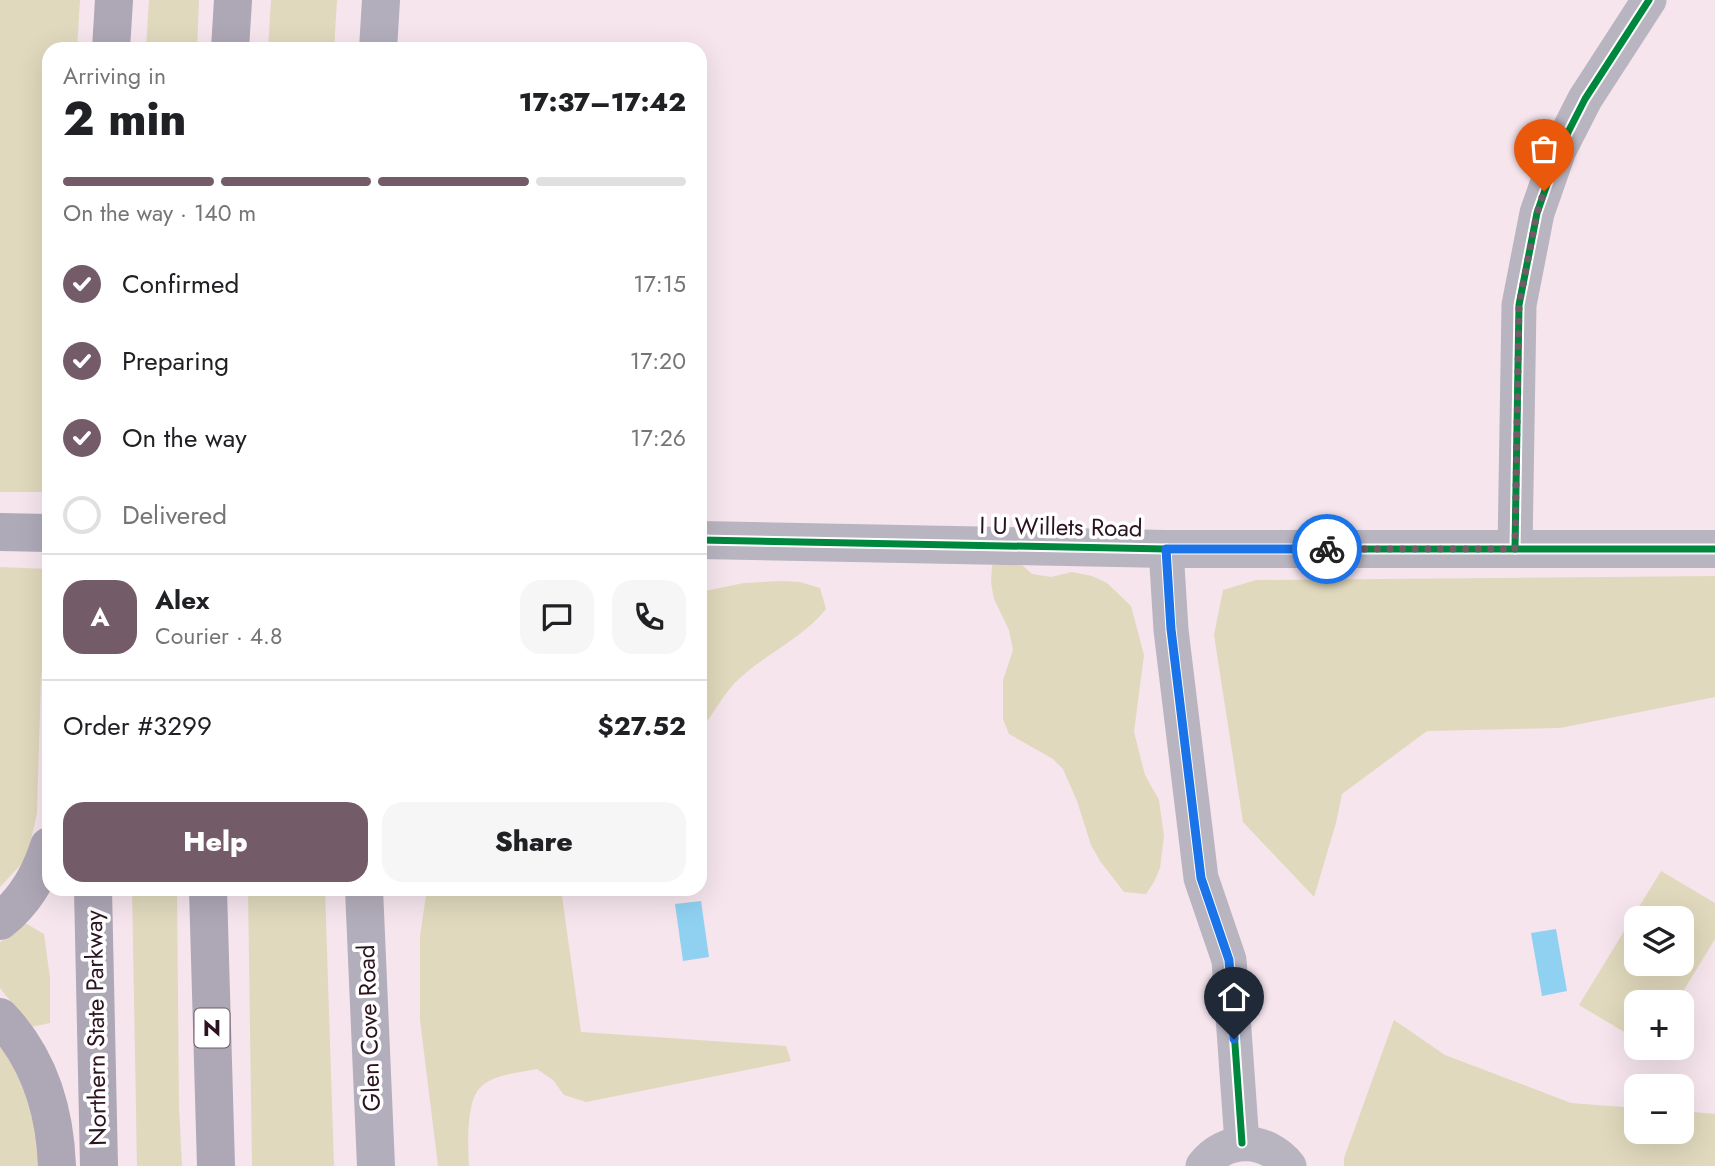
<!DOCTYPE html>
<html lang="en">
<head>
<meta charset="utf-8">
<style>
  :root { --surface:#fff; --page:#f6f6f6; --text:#202124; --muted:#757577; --line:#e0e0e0; --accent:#735c68 }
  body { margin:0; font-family:Jost,sans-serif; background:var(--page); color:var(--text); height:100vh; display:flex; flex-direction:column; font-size:26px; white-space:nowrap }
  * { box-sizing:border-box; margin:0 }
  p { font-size:23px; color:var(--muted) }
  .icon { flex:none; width:38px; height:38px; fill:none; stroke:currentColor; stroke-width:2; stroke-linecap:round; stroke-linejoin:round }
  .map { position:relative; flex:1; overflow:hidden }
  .sheet { position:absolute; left:42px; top:42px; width:665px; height:854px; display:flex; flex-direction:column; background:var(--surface); border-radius:21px; box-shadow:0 7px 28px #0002 }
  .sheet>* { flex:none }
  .tools { position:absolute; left:1624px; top:906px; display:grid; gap:14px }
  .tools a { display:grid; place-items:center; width:70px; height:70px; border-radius:14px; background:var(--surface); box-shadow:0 7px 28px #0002; font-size:35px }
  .pin { position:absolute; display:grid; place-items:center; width:60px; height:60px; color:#fff; margin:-72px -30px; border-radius:50% 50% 50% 0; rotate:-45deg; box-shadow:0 0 7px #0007 }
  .pin .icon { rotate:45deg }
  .courier { position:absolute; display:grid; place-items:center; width:70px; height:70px; margin:-35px; border:5px solid #1a73e8; border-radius:50%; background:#fff; color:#222; box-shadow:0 2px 9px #0007 }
  .summary em { font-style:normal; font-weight:800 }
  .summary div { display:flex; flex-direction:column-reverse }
  .summary { display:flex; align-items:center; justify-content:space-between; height:119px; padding:0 21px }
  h1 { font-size:46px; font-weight:800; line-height:52px }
  .bar { display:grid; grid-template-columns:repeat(4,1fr); gap:10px 7px; align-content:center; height:84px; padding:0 21px }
  .bar i { height:9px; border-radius:5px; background:var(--line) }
  .bar .current { background:var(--accent) }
  .bar p { grid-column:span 4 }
  .line { display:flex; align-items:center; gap:18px; padding:0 21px; border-top:2px solid var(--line) }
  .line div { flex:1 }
  .round { display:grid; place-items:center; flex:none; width:74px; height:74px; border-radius:21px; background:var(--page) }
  ol { padding:0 21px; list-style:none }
  li { display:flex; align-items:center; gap:21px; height:77px }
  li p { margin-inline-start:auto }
  li .icon { padding:7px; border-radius:50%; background:var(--accent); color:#fff; stroke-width:4 }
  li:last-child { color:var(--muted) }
  li i { width:38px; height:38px; border:4px solid var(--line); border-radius:50% }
  .action { display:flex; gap:14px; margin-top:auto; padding:14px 21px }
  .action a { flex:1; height:80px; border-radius:21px; background:var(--accent); color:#fff; font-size:28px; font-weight:800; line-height:80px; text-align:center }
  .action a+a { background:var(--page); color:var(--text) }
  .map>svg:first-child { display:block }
  .green { fill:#e0d9bd; fill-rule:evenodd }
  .water { fill:#90d1f2 }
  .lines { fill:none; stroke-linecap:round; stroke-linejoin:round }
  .minor { stroke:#b8b5c1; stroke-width:35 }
  .tertiary { stroke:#b8b5c1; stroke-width:38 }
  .secondary { stroke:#afaab8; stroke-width:38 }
  .primary { stroke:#b3aebb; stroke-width:38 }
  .motorway { stroke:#aea7b6; stroke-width:38 }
  .cycleway-casing { stroke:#fff; stroke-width:11 }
  .cycleway { stroke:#00873e; stroke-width:7 }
  .done { stroke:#735c68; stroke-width:7; stroke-dasharray:0 12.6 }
  .route { stroke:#1a73e8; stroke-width:9 }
  .labels { text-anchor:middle; stroke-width:7; stroke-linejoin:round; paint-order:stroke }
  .shield { fill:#fff; stroke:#6b5a63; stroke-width:2 }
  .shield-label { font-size:23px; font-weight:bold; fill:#2c1320 }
  .street-label { font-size:24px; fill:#2c1320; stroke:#fff }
</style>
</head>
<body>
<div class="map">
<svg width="1715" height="1166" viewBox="0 0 1715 1166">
  <rect width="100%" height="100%" fill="#f6e5ed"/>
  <g class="green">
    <path d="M0,0H80L77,49H49V492H0Z"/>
    <path d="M149,0H199L197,49H146Z"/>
    <path d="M271,0H337L334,49H268Z"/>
    <path d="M1021,564L1032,574L1051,577L1072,572L1092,576L1107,583L1131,606L1144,655L1134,732L1145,775L1159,800L1164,836L1160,868L1154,882L1146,894L1124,892L1100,861L1091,845L1077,801L1063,769L1053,759L1009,734L1003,719V680L1013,650L1009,630L994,599L991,583L992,565Z"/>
    <path d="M0,567L49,569V612L41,677L37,813L27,858L0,887Z"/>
    <path d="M1715,576V697L1560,728L1427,731L1342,794L1336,823L1314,897L1243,822L1214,635L1223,590L1256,580Z"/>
    <path d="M780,581L800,582L820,588L826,609C803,638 767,653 740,678C723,693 715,713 700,730V592L744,583Z"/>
    <path d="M1661,871L1715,903V939L1676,1003H1636V1039L1579,1005ZM1636,919H1682V964H1636Z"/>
    <path d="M132,889H177L179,1107L182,1166H137Z"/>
    <path d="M248,889H325L334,1166H252Z"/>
    <path d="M427,889H561L581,1032L786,1046L791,1061L586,1102L564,1095L553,1080L537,1069C519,1073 491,1074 479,1089C466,1104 468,1147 469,1166H438L420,1020V936Z"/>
    <path d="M25,923L44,934L50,978V1023L31,1027L0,988V942L13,935Z"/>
    <path d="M1394,1020L1445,1055L1571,1103L1636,1108V1132H1682V1111L1715,1114V1166H1344V1158Z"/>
    <path d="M0,1042L27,1069L43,1166H0Z"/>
  </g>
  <g class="water">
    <path d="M701,901L709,957L683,961L675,904Z"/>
    <path d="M1556,929L1567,991L1542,996L1531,933Z"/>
  </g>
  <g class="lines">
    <g class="minor">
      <path d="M1166,549L1171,630L1201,878L1229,960L1242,1143"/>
      <path d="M1515,549L1519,305L1537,213L1559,150L1585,99L1649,0"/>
      <path d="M1203,1166C1226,1136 1266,1137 1289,1166"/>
    </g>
    <path class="tertiary" d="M700,540L1166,549H1715"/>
    <path class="secondary" d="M0,532L49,533"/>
    <g class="primary">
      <path d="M378,49L381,0"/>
      <path d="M364,889L376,1166"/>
    </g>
    <g class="motorway">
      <path d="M111,49L114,0"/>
      <path d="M230,49L233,0"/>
      <path d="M93,889L99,1166"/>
      <path d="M208,889L216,1166"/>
      <path d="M0,921C24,902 40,875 49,846"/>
      <path d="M0,1017C39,1058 55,1110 57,1166"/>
    </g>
    <g class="cycleway-casing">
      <g id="cycleway">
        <path d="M700,540L1166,549H1715"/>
        <path d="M1166,549L1171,630L1201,878L1229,960L1242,1143"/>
        <path d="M1515,549L1519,305L1537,213L1559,150L1585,99L1649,0"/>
      </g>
    </g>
    <use href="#cycleway" class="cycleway"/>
  </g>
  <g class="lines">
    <path class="done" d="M1327,549H1515L1519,305L1537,213L1544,191"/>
    <path class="route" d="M1234,1039L1229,960L1201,878L1171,629L1166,549H1327"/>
  </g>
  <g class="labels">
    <rect class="shield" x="194.5" y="1008.5" width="35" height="39" rx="5"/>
    <g class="shield-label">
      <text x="212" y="1036">N</text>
    </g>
    <g class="street-label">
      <text transform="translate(1061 527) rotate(1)" y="8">I U Willets Road</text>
      <text transform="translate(96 1028) rotate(-91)" y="8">Northern State Parkway</text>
      <text transform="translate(369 1028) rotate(-92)" y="8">Glen Cove Road</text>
    </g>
  </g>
</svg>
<div class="tools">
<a><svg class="icon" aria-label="layers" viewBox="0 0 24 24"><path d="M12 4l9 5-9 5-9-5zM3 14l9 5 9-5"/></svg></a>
<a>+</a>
<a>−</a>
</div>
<div class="pin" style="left:1544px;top:191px;background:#ea580c"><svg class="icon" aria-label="bag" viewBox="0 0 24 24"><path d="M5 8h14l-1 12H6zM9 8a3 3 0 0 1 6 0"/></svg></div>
<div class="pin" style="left:1234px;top:1039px;background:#1f2937"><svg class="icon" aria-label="home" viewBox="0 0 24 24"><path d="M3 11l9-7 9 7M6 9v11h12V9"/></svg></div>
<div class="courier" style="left:1327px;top:549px"><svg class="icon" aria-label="bike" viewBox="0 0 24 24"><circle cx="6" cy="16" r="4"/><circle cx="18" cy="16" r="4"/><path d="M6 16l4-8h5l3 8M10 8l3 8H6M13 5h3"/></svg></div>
<section class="sheet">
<div class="summary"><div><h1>2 min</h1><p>Arriving in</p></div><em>17:37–17:42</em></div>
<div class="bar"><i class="current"></i><i class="current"></i><i class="current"></i><i></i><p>On the way · 140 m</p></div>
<ol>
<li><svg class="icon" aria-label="check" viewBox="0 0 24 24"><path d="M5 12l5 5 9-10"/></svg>Confirmed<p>17:15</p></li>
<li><svg class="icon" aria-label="check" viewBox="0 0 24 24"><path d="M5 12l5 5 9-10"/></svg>Preparing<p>17:20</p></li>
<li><svg class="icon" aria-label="check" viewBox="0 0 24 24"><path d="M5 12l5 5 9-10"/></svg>On the way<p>17:26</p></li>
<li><i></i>Delivered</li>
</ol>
<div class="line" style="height:126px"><b class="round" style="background:var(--accent);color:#fff">A</b><div><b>Alex</b><p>Courier · 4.8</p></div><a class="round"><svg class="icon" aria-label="chat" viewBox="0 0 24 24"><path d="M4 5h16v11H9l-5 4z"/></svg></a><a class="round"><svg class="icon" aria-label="phone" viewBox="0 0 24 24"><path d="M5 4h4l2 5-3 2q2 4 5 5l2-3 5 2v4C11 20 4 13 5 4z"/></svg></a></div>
<div class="line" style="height:91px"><div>Order #3299</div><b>$27.52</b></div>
<div class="action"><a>Help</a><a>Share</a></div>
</section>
</div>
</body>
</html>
